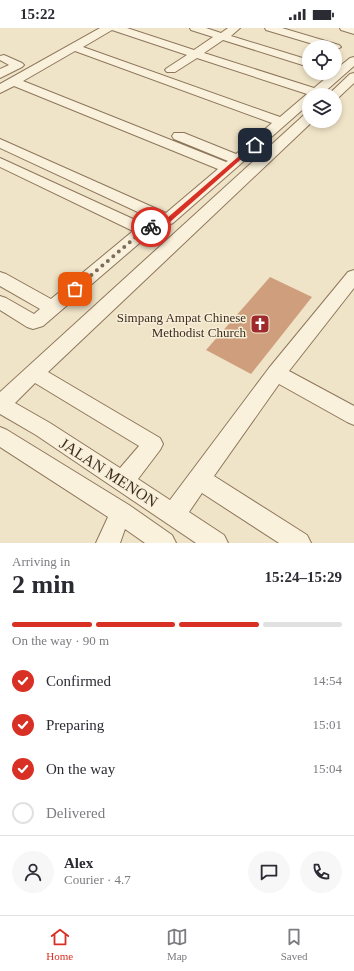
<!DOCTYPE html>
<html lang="en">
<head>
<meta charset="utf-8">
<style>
  :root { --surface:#fff; --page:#f7f7f7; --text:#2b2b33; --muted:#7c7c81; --line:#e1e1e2; --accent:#d93025 }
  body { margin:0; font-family:"Times New Roman",serif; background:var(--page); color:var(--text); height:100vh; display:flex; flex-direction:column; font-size:15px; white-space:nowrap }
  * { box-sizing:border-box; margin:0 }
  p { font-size:13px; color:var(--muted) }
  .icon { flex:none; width:22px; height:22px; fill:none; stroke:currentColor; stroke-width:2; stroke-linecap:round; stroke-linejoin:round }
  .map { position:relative; height:515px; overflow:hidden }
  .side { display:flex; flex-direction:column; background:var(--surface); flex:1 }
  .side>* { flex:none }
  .fabs { position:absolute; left:302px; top:12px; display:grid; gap:8px }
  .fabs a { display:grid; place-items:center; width:40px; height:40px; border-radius:50%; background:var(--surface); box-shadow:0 2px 6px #0003; font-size:20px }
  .pin { position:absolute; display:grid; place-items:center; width:34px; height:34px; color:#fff; margin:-17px; border-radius:8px; box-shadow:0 2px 6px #0006 }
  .courier { position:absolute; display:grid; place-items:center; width:40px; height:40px; margin:-20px; border:3px solid #d93025; border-radius:50%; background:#fff; color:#222; box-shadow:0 1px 5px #0007 }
  .overview em { font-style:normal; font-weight:700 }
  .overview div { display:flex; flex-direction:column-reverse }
  .overview { display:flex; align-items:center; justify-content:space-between; height:68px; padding:0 12px }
  h1 { font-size:26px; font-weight:700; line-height:30px }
  .bar { display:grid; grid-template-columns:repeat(4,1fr); gap:6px 4px; align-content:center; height:48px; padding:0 12px }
  .bar i { height:5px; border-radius:3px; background:var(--line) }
  .bar .on { background:var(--accent) }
  .bar p { grid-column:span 4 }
  .line { display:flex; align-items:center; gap:10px; padding:0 12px; border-top:1px solid var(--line) }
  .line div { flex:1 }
  .round { display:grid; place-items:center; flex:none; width:42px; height:42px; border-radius:21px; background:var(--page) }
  ol { padding:0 12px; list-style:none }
  li { display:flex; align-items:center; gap:12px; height:44px }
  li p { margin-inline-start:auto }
  li .icon { padding:4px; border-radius:50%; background:var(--accent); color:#fff; stroke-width:4 }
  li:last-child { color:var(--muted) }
  li i { width:22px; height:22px; border:2px solid var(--line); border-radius:50% }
  .status { display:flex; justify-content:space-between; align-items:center; height:28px; padding:0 20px; background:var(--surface); direction:ltr }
  .status svg { height:11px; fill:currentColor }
  .tab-bar { display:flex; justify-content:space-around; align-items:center; height:56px; border-top:1px solid var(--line); background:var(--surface); font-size:11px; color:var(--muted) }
  .tab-bar a { display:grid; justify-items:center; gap:2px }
  .tab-bar .on { color:var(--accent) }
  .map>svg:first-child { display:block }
  .building { fill:#cf9f7d }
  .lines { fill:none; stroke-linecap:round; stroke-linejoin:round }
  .minor-casing { stroke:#8d765c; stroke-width:2 }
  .minor { fill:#faf1dc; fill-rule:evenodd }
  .route { fill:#d93025 }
  .done { stroke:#7c6e5b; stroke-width:4; stroke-dasharray:0 7.2 }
  .labels { text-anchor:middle; stroke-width:3; stroke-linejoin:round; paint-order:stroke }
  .poi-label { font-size:13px; fill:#3d2e20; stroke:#f7eed8; text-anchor:end }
  .near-street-label { font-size:16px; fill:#3d2e20; stroke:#f7eed8 }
</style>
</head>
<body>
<div class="status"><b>15:22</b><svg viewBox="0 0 49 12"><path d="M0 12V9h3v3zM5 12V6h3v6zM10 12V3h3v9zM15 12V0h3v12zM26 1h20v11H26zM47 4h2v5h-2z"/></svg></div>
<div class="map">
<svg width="354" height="515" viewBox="0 0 354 515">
  <rect width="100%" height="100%" fill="#f0e4c8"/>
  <path class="building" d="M270,249L312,269L251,346L206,322Z"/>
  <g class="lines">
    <g class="minor-casing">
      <g id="minor">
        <path d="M100,0H127L194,22L213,9L191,2L190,0H206L221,5L228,0H240L231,8L309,32V39L223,12L204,25L314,60L332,45H335V42L350,30L354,29V38L321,67H309V76L173,195L150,206L43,298L33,301L27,299L0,282V268L6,270L34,286L40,281L0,258V244L6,246L51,271L133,203L0,139V130L144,196L155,192L0,120V111L166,185L218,141L14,58L0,65V56ZM112,2L187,27L167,40L165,42L167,44H175L197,30L307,66L280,89L83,19ZM75,23L272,95L236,126L184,105H174L172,108L174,111L228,133L226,134L23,53Z"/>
        <path d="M265,0H282L339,17L341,19L335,22V19H323L266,2Z"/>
        <path d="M340,0H354V6L341,2Z"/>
        <path d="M4,27L22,35L24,37L22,39L0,50V41L9,37L0,32V28Z"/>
        <path d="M354,45V55L338,70H335V67H328L350,46Z"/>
        <path d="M309,86V93H313L48,344L160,410L163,416L160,422L138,451L170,472L269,340L348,244L354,242V260L289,343L354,378V397L347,394L279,356L214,448L307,507L311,515H279L202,465L189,484L224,507L228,515H196L36,407L0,386V364L304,87ZM35,355L139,418L120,440L50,395L15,375Z"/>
        <path d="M0,399L7,402L129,477L172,507L176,515H145L125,501L120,515H96L108,489L0,419Z"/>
      </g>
    </g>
    <use href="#minor" class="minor"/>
  </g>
  <path class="route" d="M253,116L257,117L170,194L153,200H148V198L166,191Z"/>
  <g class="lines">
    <path class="done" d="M75,261L144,202L151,199"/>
  </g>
  <defs>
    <g id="church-square" transform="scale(1)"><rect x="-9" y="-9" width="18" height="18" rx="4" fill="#9e2a2b" stroke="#f7eed8"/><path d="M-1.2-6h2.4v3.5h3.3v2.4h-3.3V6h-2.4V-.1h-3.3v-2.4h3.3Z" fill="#fff"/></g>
  </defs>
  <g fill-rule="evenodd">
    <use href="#church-square" x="260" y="296"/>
  </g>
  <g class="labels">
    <g class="poi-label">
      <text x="246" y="294">Simpang Ampat Chinese<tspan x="246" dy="15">Methodist Church</tspan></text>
    </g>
    <g class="near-street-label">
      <text transform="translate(109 444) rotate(33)" y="6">JALAN MENON</text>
    </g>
  </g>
</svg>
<div class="fabs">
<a><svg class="icon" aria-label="locate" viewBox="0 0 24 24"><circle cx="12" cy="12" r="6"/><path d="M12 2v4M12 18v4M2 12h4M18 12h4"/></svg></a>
<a><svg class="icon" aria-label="layers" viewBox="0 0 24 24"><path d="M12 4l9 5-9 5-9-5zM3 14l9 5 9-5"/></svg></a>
</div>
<div class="pin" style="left:75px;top:261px;background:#ea580c"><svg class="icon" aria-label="bag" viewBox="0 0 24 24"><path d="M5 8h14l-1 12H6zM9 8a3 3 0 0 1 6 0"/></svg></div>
<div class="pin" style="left:255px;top:117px;background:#1f2937"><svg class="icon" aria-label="home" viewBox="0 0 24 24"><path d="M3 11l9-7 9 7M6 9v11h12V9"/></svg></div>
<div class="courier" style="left:151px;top:199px"><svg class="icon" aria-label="bike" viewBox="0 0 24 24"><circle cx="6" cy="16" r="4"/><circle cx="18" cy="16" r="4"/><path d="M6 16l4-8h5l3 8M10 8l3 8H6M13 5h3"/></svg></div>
</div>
<section class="side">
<div class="overview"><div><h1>2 min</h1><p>Arriving in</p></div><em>15:24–15:29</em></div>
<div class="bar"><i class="on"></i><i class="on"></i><i class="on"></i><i></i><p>On the way · 90 m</p></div>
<ol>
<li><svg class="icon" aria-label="check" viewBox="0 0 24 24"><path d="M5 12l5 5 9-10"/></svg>Confirmed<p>14:54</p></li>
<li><svg class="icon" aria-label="check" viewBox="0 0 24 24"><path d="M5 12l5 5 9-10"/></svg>Preparing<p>15:01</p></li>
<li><svg class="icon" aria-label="check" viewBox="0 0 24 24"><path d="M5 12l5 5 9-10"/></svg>On the way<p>15:04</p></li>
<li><i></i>Delivered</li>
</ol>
<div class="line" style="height:72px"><a class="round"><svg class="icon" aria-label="person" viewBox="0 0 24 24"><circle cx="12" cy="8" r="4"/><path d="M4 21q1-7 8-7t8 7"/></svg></a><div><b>Alex</b><p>Courier · 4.7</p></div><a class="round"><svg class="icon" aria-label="chat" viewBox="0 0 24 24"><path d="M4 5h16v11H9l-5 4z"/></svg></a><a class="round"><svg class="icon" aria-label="phone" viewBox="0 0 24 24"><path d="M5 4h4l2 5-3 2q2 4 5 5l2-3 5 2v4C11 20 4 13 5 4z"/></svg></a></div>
</section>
<nav class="tab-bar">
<a class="on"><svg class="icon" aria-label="home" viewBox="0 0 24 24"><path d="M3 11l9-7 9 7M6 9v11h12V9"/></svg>Home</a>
<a><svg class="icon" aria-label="map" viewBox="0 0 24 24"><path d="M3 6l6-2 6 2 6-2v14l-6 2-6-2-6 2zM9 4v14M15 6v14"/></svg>Map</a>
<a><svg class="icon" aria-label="saved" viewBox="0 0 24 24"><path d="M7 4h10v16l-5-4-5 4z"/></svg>Saved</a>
</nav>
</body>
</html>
